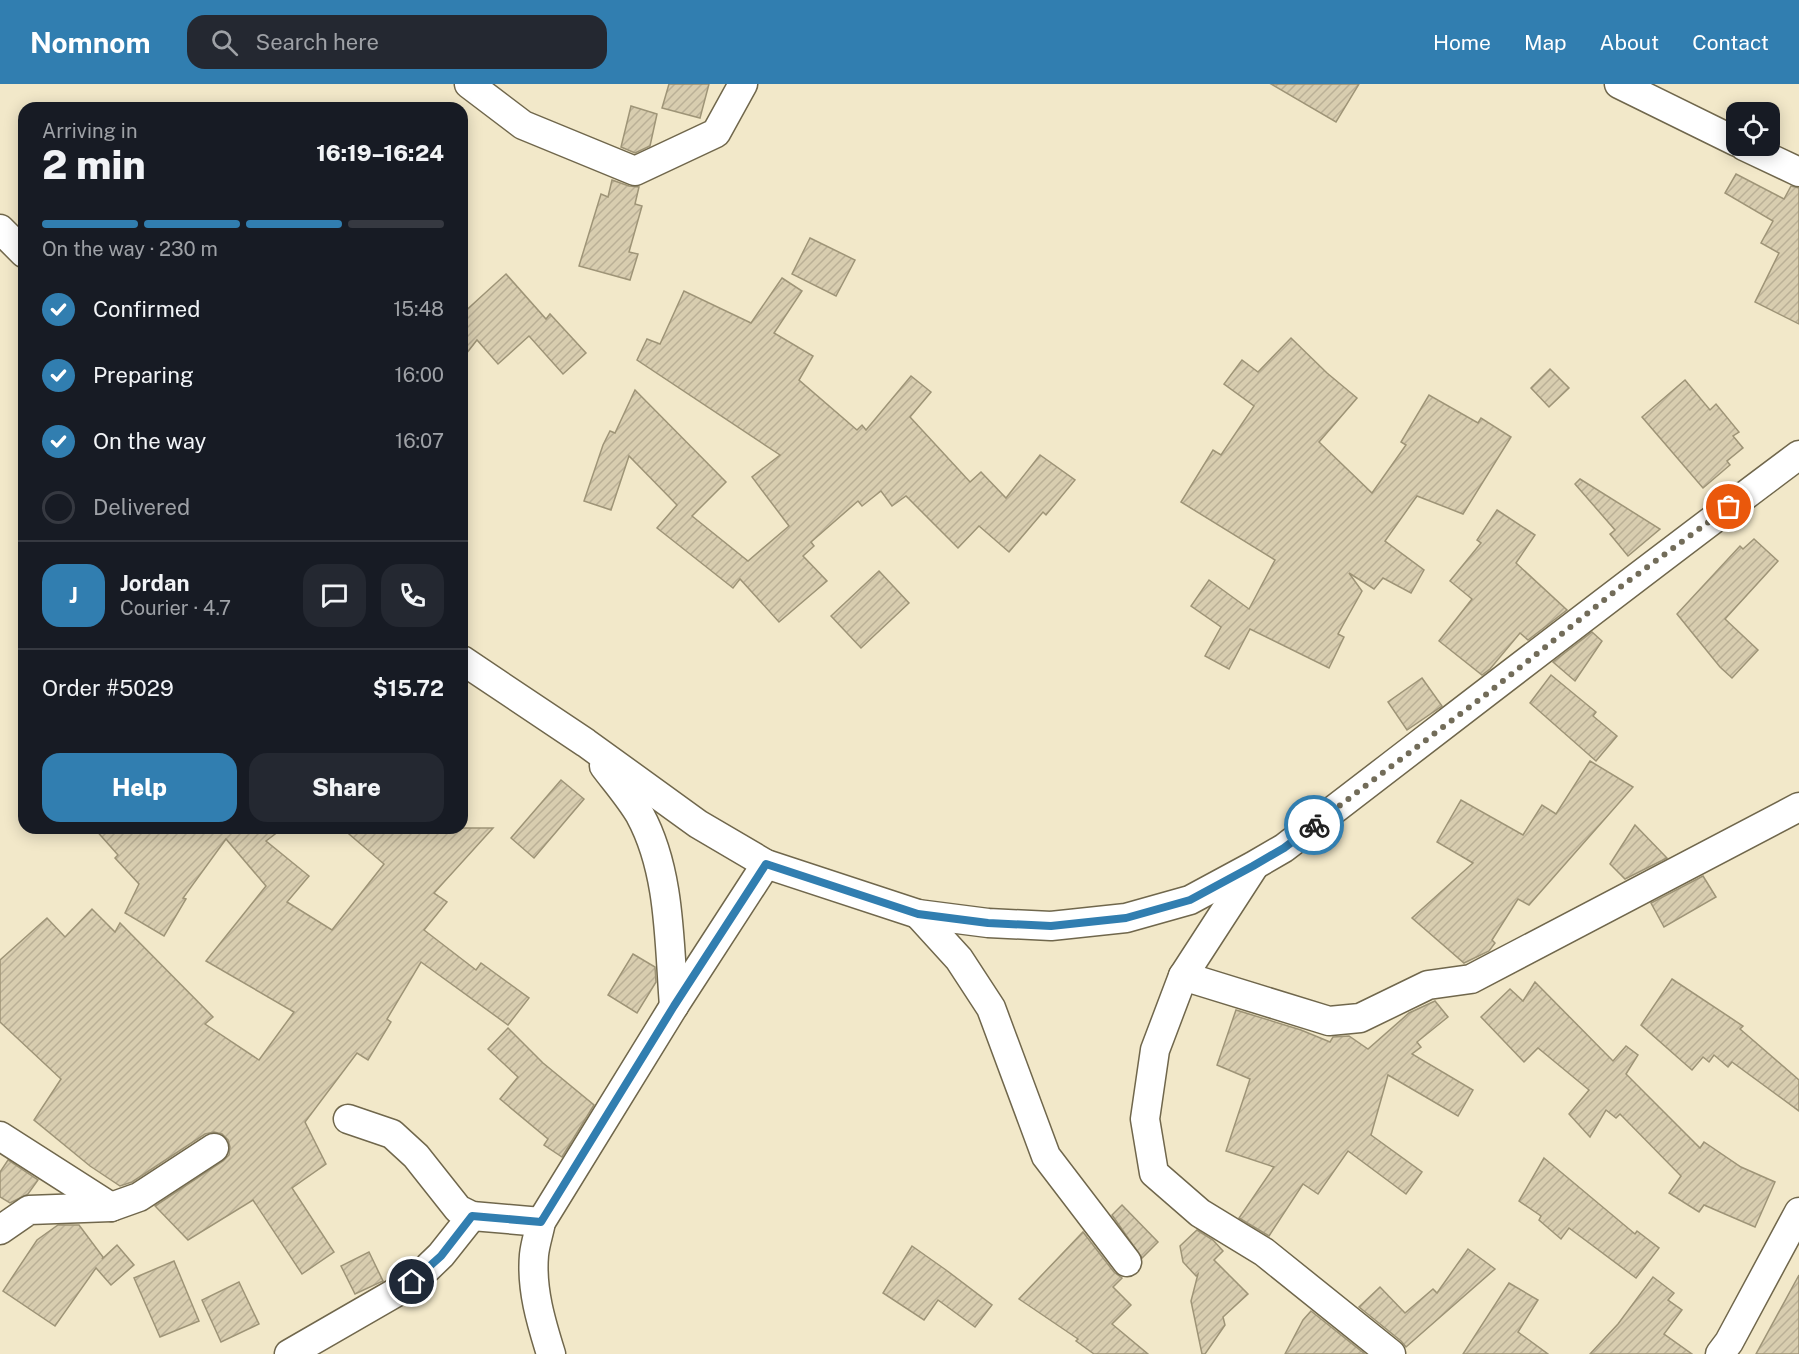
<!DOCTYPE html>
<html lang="en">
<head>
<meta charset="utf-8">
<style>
  :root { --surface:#171b24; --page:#242831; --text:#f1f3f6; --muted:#9ea1a6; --line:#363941; --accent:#317eb0 }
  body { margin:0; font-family:"Public Sans",sans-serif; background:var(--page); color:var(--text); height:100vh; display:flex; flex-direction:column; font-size:22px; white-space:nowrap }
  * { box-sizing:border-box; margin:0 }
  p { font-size:20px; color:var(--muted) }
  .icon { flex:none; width:33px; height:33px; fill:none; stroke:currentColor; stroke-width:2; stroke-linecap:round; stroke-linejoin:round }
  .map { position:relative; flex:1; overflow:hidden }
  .sheet { position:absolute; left:18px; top:18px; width:450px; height:732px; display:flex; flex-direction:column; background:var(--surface); border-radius:18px; box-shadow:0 3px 15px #0003 }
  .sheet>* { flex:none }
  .fabs { position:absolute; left:1726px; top:18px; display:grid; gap:12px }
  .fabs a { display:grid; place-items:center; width:54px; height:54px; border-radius:12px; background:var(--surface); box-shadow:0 3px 15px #0003; font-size:30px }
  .pin { position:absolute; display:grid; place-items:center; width:51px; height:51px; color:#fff; margin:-26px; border:3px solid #fff; border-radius:50%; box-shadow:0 2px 6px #0007 }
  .courier { position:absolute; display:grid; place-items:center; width:60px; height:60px; margin:-30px; border:4px solid #317eb0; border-radius:50%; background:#fff; color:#222; box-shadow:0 2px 8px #0007 }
  .overview em { font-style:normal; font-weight:800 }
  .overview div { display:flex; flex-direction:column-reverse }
  .overview { display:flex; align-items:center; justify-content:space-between; height:102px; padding:0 24px }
  h1 { font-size:39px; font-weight:800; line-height:45px }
  .bar { display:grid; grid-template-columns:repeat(4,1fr); gap:9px 6px; align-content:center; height:72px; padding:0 24px }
  .bar i { height:8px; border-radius:4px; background:var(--line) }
  .bar .selected { background:var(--accent) }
  .bar p { grid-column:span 4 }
  .line { display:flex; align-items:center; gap:15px; padding:0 24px; border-top:2px solid var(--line) }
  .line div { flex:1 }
  .round { display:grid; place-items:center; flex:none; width:63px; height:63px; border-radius:18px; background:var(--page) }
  ol { padding:0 24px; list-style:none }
  li { display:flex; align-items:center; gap:18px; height:66px }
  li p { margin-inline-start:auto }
  li .icon { padding:6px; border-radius:50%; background:var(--accent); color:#fff; stroke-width:4 }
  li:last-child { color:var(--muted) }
  li i { width:33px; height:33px; border:3px solid var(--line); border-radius:50% }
  .action { display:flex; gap:12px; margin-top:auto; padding:12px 24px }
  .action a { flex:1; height:69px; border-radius:18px; background:var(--accent); color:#fff; font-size:24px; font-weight:800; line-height:69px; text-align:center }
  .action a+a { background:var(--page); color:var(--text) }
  header { display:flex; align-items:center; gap:36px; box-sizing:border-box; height:84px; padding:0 30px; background:var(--accent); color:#fff }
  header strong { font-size:28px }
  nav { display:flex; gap:33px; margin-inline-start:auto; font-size:21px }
  .search { width:420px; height:54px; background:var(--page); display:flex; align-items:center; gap:15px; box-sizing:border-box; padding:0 21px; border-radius:18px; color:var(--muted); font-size:22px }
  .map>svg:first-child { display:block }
  .building { fill:url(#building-hatch); stroke:#9e9477; stroke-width:1.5 }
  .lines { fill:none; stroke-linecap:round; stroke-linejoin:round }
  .street-casing { stroke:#70674c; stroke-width:31 }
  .street { stroke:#fff; stroke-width:28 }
  .done { stroke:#726c59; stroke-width:6; stroke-dasharray:0 10.8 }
  .route { stroke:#317eb0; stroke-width:8 }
</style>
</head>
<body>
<header>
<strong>Nomnom</strong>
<div class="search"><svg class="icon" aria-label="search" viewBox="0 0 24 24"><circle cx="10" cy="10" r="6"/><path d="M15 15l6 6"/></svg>Search here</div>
<nav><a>Home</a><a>Map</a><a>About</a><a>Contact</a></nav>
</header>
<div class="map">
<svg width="1799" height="1270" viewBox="0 0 1799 1270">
  <defs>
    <pattern id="building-hatch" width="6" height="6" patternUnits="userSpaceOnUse" patternTransform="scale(1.5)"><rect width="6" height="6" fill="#d8cdaf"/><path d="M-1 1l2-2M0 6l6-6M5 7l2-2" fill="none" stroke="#bab096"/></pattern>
  </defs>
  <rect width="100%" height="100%" fill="#f2e8c9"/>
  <g class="building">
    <path d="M669,0H709L700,34L662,24Z"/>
    <path d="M1271,0H1359L1336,38Z"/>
    <path d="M631,22L657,30L650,62L635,69L621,63Z"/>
    <path d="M1736,90L1784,115L1791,102L1799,104V240L1755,218L1779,169L1761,159L1773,137L1725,109Z"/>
    <path d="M612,96L629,102L639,103L635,120L642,122L629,168L638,170L630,196L579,182L601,110L608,113Z"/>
    <path d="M810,154L855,176L836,212L792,190Z"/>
    <path d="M506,190L546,235L550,230L586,269L563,290L529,252L498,280L477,256L462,275V230Z"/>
    <path d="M782,194L802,207L774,249L813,272L799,296L857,346L862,341L866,346L911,292L931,308L910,333L970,398L981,388L1006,414L1040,371L1075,396L1046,431L1043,428L1009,468L979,442L958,464L906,412L892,422L881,407L862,422L858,417L811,458L814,462L803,472L827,497L779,538L740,495L733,504L657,444L677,421L629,372L611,426L584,417L603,361L610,347L615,349L635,306L726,398L692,432L748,477L789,442L752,393L780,371L637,276L647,255L660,260L684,207L751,239Z"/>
    <path d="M1291,254L1327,289L1357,314L1319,358L1372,409L1406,361L1401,358L1429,311L1478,339L1481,334L1511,353L1463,430L1417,412L1385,457L1424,486L1411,509L1383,494L1374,505L1349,489L1362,507L1338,550L1344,553L1329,584L1250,545L1229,585L1205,572L1221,543L1191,522L1209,496L1249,525L1275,476L1181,418L1213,366L1221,371L1254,322L1224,300L1242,276L1258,288Z"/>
    <path d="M1550,285L1569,304L1549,323L1531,304Z"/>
    <path d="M1685,296L1710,326L1716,320L1739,348L1733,352L1743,364L1727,377L1730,381L1703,404L1642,333Z"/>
    <path d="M1580,395L1660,445L1628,472L1610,450L1615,446L1575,400Z"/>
    <path d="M1497,426L1535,451L1516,479L1567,526L1528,556L1520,549L1490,585L1482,591L1439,557L1472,515L1450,497L1481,459L1477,456Z"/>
    <path d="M1754,455L1778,477L1725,535L1758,566L1732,594L1720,583L1677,530L1740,462L1743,465Z"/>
    <path d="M879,487L909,519L861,564L831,532Z"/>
    <path d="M1592,548L1602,557L1575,597L1553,578Z"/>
    <path d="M1551,591L1596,628L1593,632L1617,652L1596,677L1530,619Z"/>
    <path d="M1422,594L1442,622L1407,646L1388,618Z"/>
    <path d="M1590,677L1633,703L1529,821L1518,815L1492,856L1495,859L1489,867L1464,879L1412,834L1473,779L1437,758L1461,716L1523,751L1542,721L1556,730Z"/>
    <path d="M561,696L584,715L534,774L511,754Z"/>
    <path d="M1635,741L1667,774L1625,795L1610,780Z"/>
    <path d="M94,744H283L266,757L309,792L287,818L332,846L384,780L342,744H493L434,809L447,818L424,846L476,886L481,879L529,914L508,941L421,878L387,935L391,938L368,976L357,969L305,1038L326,1080L292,1104L334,1168L302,1190L253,1116L188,1156L155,1122L223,1077L229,1071L230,1063L228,1056L222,1050L214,1048L205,1050L132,1098L120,1102L90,1082L34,1036L61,995L0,938V876L47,834L65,853L92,825L115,848L120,839L213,933L205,940L259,976L294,928L206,877L266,802L226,755L183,814L186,815L164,852L125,829L139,800L115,774L118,771Z"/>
    <path d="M1703,792L1716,813L1664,843L1651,819Z"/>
    <path d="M633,870L655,883L656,898L637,929L608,911Z"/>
    <path d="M1672,895L1743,942L1740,945L1799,996V1027L1732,978L1728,983L1714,971L1709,978L1703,973L1692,986L1641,941Z"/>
    <path d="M1535,898L1613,977L1626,962L1638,971L1626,990L1700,1064L1704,1058L1741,1083L1775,1098L1755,1143L1704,1121L1699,1128L1669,1109L1681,1092L1620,1030L1616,1034L1606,1026L1590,1053L1569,1030L1589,1006L1538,964L1524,978L1481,933L1510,905L1523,917Z"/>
    <path d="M1435,917L1448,933L1417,958L1421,963L1412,970L1473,1006L1458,1032L1388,991L1371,1051L1422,1088L1406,1110L1348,1067L1318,1110L1303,1100L1269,1152L1239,1134L1274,1083L1226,1067L1250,995L1217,981L1236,926L1301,946L1330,958L1333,953L1349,952L1368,965L1409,929Z"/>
    <path d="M508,944L543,979L594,1021L562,1073L544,1061L548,1055L500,1015L518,993L488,965Z"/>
    <path d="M1544,1074L1635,1150L1637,1147L1659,1164L1636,1194L1569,1144L1561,1155L1539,1136L1541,1132L1519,1117Z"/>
    <path d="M8,1076L38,1096L28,1110L10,1119L0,1113V1088Z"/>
    <path d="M1122,1121L1158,1158L1142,1174L1112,1131Z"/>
    <path d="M58,1141H79L103,1173L102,1175L117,1161L134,1181L111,1201L96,1184L55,1242L3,1207L37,1156Z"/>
    <path d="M1197,1146L1213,1156L1223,1167L1214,1176L1248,1210L1223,1233L1225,1241L1205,1270H1202L1191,1217L1198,1190L1196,1192L1183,1178L1180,1162Z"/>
    <path d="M1083,1148L1114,1188L1122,1194L1113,1203L1131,1221L1112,1240L1148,1270H1094L1076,1257L1078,1255L1019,1215Z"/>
    <path d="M912,1162L946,1186L992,1221L975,1243L938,1216L924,1236L883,1209Z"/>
    <path d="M1468,1165L1495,1185L1406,1263L1401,1257L1359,1223L1380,1203L1405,1229L1433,1205L1437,1209Z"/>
    <path d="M369,1168L383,1197L355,1210L341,1182Z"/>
    <path d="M174,1177L199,1237L160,1253L134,1194Z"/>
    <path d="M1799,1191V1270H1756Z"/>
    <path d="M1653,1193L1674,1209L1668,1216L1682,1226L1664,1250L1692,1270H1590L1618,1240Z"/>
    <path d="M239,1198L259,1240L221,1258L202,1216Z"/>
    <path d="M1509,1199L1538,1216L1518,1248L1548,1270H1463Z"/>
    <path d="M1311,1227L1365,1270H1285L1303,1236Z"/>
  </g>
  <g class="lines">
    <g class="street-casing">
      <g id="street">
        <path d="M469,0L523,41L635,87L716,49L743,0"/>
        <path d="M1619,0L1737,58"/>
        <path d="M1744,62L1799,88"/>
        <path d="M0,145L24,169"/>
        <path d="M462,576L586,659L698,740L766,780L918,830L988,839L1051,842L1126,834L1190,816L1253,782L1284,764C1455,633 1626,500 1799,371"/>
        <path d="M604,682C616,698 630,714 640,731C671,788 669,860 674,922"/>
        <path d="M1253,784L1183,892L1155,966L1145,1035L1154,1089L1200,1129L1264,1168L1391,1270"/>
        <path d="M918,830L959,875L991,924L1046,1072L1127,1178"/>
        <path d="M1183,892L1329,937L1360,934L1428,901L1471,895L1799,723"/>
        <path d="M348,1035L392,1050L416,1072L458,1125L472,1132L541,1138"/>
        <path d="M0,1052L111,1123"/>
        <path d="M0,1146L29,1126L111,1123L139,1113L214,1064"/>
        <path d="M289,1270L412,1199L441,1171L472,1132"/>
        <path d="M551,1270C541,1238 531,1205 534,1171C535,1160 539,1149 541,1138L674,922L766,780"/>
        <path d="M1720,1270L1729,1258L1799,1128"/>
      </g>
    </g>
    <use href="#street" class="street"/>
  </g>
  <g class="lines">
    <path class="done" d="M1314,741L1484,612L1623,501L1729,423"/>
    <path class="route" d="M412,1198L441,1172L472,1132L541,1138L674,922L766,780L918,830L988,839L1051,842L1126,834L1190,816L1253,782L1284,764L1314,741"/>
  </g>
</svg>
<div class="fabs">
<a><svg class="icon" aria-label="locate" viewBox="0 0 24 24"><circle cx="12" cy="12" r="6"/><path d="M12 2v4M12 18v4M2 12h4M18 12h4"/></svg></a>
</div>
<div class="pin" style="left:1729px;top:423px;background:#ea580c"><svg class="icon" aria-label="bag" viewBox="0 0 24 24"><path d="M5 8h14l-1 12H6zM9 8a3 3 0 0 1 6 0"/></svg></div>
<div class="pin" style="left:412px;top:1198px;background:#1f2937"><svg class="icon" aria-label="home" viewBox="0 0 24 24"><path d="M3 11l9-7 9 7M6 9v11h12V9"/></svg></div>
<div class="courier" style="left:1314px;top:741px"><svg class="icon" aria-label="bike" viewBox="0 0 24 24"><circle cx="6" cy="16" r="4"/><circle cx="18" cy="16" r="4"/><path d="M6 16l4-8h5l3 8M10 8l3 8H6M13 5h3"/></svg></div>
<section class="sheet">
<div class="overview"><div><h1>2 min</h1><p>Arriving in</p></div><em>16:19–16:24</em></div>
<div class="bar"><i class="selected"></i><i class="selected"></i><i class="selected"></i><i></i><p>On the way · 230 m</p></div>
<ol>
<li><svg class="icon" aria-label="check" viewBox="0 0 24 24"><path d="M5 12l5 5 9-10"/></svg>Confirmed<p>15:48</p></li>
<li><svg class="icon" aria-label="check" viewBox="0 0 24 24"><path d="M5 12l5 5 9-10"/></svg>Preparing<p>16:00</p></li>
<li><svg class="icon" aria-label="check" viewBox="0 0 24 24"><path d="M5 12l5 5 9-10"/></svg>On the way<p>16:07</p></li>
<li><i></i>Delivered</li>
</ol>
<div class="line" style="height:108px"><b class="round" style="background:var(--accent);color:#fff">J</b><div><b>Jordan</b><p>Courier · 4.7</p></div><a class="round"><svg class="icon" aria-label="chat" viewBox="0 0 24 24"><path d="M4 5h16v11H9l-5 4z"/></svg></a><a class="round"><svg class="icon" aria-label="phone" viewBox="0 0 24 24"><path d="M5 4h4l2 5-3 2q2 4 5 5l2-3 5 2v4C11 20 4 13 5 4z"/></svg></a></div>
<div class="line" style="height:78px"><div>Order #5029</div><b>$15.72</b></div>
<div class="action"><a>Help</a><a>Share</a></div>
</section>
</div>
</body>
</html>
